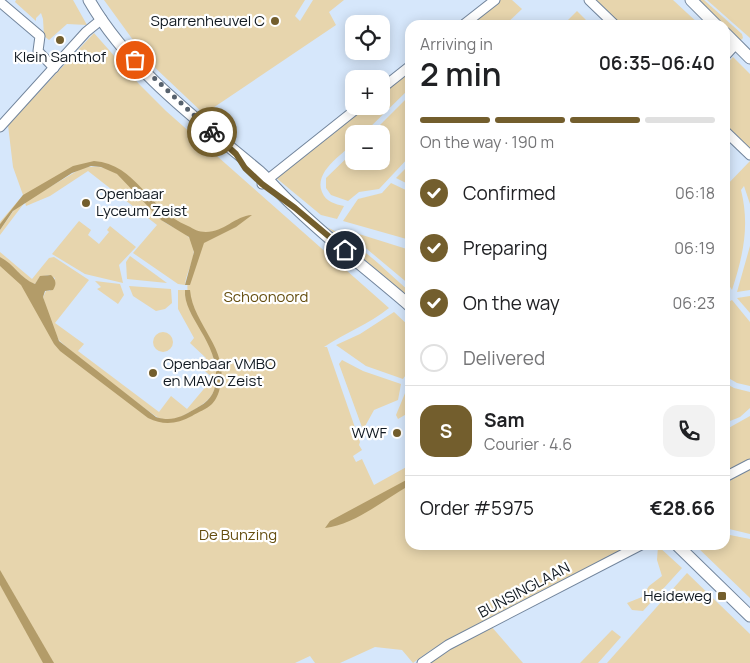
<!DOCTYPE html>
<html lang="en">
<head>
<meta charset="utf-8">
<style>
  :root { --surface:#fff; --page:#f2f2f2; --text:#202124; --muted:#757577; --line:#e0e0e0; --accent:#735e2d }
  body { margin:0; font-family:Manrope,sans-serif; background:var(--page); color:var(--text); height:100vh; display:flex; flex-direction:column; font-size:19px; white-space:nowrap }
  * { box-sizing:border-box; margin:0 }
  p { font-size:16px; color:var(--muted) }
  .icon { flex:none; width:28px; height:28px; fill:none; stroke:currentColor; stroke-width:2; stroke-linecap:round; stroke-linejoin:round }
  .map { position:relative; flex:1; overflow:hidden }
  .side { position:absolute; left:405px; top:20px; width:325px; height:530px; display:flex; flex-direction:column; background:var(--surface); border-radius:15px; box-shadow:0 2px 12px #0003 }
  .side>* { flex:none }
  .controls { position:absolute; left:345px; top:15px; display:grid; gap:10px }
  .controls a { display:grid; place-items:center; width:45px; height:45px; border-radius:10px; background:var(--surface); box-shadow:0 2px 12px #0003; font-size:25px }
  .pin { position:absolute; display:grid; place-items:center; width:42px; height:42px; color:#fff; margin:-21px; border:2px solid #fff; border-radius:50%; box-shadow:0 1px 5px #0007 }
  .courier { position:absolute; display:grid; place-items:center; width:50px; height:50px; margin:-25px; border:4px solid #735e2d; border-radius:50%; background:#fff; color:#222; box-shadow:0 1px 6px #0007 }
  .headline em { font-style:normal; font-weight:600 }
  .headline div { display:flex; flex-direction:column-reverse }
  .headline { display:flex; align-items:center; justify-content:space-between; height:85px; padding:0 15px }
  h1 { font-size:32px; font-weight:600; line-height:38px }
  .bar { display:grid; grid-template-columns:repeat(4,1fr); gap:8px 5px; align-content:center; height:60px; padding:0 15px }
  .bar i { height:6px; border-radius:4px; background:var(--line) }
  .bar .current { background:var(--accent) }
  .bar p { grid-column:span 4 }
  .line { display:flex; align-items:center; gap:12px; padding:0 15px; border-top:1px solid var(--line) }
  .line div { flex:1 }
  .round { display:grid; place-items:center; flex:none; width:52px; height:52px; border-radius:15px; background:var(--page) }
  ol { padding:0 15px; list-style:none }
  li { display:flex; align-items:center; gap:15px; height:55px }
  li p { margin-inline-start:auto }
  li .icon { padding:5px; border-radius:50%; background:var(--accent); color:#fff; stroke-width:4 }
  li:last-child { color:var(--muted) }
  li i { width:28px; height:28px; border:2px solid var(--line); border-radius:50% }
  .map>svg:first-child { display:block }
  .green { fill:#e7d5ad }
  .water { fill:#b39c69 }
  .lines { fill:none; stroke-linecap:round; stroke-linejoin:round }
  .minor-casing { stroke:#72859c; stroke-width:11 }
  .major-casing { stroke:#72859c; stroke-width:13 }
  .minor { stroke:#fff; stroke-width:9 }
  .major { stroke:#fff; stroke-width:11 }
  .done { stroke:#56616d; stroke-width:5; stroke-dasharray:0 9 }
  .route { stroke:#735e2d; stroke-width:6 }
  .poi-dot { fill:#735e2d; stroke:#fff; stroke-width:2 }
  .labels { text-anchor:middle; stroke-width:4.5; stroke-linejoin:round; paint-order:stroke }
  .poi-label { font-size:15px; fill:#111921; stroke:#fff; text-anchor:end }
  .park-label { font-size:15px; fill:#654e0f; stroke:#fff }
  .street-label { font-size:15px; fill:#111921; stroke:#fff }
</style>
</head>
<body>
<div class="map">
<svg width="750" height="663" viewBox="0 0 750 663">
  <rect width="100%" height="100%" fill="#d6e7fb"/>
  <g class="green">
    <path d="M16,0H73L87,25L67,24L49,40L44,36L43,19L41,13L36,18V21L15,2Z"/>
    <path d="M104,0H305L295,16L300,21L313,0H344L329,12L336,25L204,114L149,62Z"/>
    <path d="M496,0H512L522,9L505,25H465Z"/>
    <path d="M596,0H673L700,25H622Z"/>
    <path d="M698,0H704L742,34L743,38L740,41Z"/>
    <path d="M707,0H750V38Z"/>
    <path d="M577,11L591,25H563Z"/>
    <path d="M94,33L139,84L166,111L389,308C369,324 345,333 324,347H327L360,442L359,445L362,450L353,456L356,462L362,459L374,485L410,465V545H634L614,556L612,554L606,557V559L431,650L413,663L402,650L375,647L340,663H315L310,656L295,663H0V263L26,284L55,341L152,417C167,423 174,421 189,414C195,411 205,408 210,403C223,387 218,364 211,347C219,382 223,395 188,413C178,419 170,422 159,418C153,416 63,346 59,340C51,328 47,311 43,297L46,291H50L55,278L48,275L40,277L35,284L29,282L0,257V252L32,279L49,258L54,257L89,280L55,323L84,344L78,351L159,412L171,396L187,409L213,378L200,367L206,358L190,343L194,338L178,309V290H185L190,311L209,343C200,324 184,302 188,280C191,259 198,257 195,233L165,217L122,173L100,164L76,168L26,201L82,168C92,166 102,166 111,170C133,181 145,206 163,221C173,229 188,231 193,244C197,258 186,271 185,285L178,284L133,253L157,225L88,171L50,196L26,206L25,202L0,235V230L19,203L0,224V222L23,195L13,167L8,125Z"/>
    <path d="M733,57L750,74V150L725,125V65Z"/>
    <path d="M410,68V88L363,134H354V143C341,155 314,172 322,192C326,202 335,204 344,206L337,219L321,215L275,177L361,106H381V90Z"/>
    <path d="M410,95V156L379,189L359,192L348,201L331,195L326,188V178L354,151V161H381V134H371Z"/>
    <path d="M750,161V204L744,186L741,190C750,226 743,256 732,290L725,279V187Z"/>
    <path d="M410,164V185L396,178Z"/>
    <path d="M391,183L410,192V240L343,221L358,199L382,193Z"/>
    <path d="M79,221L91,230L88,235L99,244L109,232L107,230L110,226L136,247L119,265L123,283L85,274L52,254Z"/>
    <path d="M327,227C359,243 384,269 410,292V299Z"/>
    <path d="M343,229L410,250V285Z"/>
    <path d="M750,246V290L737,292Z"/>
    <path d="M130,256L167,283L127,279L126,262Z"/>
    <path d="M95,281L120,284L124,295L118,304L97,289L101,287Z"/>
    <path d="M129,286L171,289L172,303L165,309L156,311L133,296Z"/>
    <path d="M750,296V313L737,298Z"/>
    <path d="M732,300L750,322V386L737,383L725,376V304Z"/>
    <path d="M394,312L410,327V369L403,379L366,366L336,345L360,334Z"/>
    <circle cx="163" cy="342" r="10"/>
    <path d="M342,360L363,371L401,384L398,400L374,410L363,430L339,364Z"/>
    <path d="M725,383L734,388L750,392V408L740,417L725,423Z"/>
    <path d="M408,386L410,387V412L398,419L396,415Z"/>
    <path d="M750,416V460L725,472V430Z"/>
    <path d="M750,469V534L725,528V485L736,476Z"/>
    <path d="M725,534L750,539V598L695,545H725Z"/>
    <path d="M658,546L682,568L643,611L632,610L627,603L642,597L649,586L662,576L657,560Z"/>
    <path d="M687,573L750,634V663H607Z"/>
    <path d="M491,626L523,663H424L427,661Z"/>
    <path d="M612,630L621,637L598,663H580Z"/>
  </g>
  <g class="water">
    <path d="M94,161C137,164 147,209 188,226C194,229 198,232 206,232C224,232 235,216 252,215L236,227L204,243L190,285H185L194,252L189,237L161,220L117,174L101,167L91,166L72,173L13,211L0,230V224L23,195L73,166Z"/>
    <path d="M0,257C14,264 20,278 35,284L40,276L51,275C56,280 57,284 53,290L45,291L43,297L59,341L156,417C172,422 181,417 195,409C208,402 215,395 216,380C219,342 183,317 185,290H190C193,325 230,349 220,387C219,393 216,400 212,404C207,409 198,412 192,416C177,424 164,426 148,418L60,351L54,344L21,285L0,266Z"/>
    <path d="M410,478V485C384,500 354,525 325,528L330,521Z"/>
    <path d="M0,570L54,663H43L0,585Z"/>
  </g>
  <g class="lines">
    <g class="minor-casing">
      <g id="minor">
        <path d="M589,0L615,25"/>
        <path d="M0,2L40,36L38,51L54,68"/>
        <path d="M463,25L495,0"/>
        <path d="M725,56L736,44"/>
        <path d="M381,89L410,66"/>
        <path d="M0,127L86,32L102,19"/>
        <path d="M725,131L750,155"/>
        <path d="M262,184L360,106"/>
        <path d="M725,477L750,464"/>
        <path d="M422,663L448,645L641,545"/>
      </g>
    </g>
    <g class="major-casing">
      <g id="major">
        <path d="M89,0C129,70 199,121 260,172C272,183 282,196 295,207C331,242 372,273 410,306"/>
        <path d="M691,0L716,25"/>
        <path d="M725,33L750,58"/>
        <path d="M677,545L750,616"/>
      </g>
    </g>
    <use href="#minor" class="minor"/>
    <use href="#major" class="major"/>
  </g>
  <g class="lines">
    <path class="done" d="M135,60L212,132"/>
    <path class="route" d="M212,132L236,154L245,168L262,184L295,208L345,250"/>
  </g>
  <g class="poi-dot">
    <circle cx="275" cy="21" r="5"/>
    <circle cx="60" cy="40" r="5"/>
    <circle cx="86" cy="203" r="5"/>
    <circle cx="153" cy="373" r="5"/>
    <circle cx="397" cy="433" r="5"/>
    <rect x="717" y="591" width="10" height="10" rx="2.5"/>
  </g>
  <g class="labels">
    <g class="poi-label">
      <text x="265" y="26">Sparrenheuvel C</text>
      <text x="60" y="62" text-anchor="middle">Klein Santhof</text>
      <text x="96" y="199" text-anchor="start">Openbaar<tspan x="96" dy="17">Lyceum Zeist</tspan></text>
      <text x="163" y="369" text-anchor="start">Openbaar VMBO<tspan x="163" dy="17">en MAVO Zeist</tspan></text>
      <text x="387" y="438">WWF</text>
      <text x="712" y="601">Heideweg</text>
    </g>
    <g class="park-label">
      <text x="266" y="302">Schoonoord</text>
      <text x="238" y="540">De Bunzing</text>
    </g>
    <g class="street-label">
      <text transform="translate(524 590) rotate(-28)" y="5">BUNSINGLAAN</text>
    </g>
  </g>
</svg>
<div class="controls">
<a><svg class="icon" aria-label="locate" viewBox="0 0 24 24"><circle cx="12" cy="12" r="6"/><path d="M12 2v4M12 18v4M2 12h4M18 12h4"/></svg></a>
<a>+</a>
<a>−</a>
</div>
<div class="pin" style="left:135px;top:60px;background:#ea580c"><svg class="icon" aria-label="bag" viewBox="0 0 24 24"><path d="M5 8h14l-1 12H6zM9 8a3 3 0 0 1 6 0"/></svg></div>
<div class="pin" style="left:345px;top:250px;background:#1f2937"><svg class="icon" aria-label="home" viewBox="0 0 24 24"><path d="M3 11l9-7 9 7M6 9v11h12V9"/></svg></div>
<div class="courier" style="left:212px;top:132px"><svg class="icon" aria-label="bike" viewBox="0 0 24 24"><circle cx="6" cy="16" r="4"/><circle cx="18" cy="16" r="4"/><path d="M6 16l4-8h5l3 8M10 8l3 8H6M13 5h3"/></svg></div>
<section class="side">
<div class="headline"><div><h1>2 min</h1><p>Arriving in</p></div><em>06:35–06:40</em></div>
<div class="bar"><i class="current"></i><i class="current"></i><i class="current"></i><i></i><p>On the way · 190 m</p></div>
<ol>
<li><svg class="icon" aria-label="check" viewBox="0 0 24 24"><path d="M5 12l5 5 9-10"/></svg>Confirmed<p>06:18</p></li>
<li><svg class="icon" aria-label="check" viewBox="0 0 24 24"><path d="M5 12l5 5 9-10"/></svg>Preparing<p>06:19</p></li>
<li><svg class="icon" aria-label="check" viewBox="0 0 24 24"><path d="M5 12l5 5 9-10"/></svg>On the way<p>06:23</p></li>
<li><i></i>Delivered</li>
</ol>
<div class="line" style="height:90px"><b class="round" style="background:var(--accent);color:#fff">S</b><div><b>Sam</b><p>Courier · 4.6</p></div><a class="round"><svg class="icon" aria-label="phone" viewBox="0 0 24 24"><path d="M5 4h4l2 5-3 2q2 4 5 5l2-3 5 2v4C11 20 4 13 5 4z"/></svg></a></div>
<div class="line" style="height:65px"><div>Order #5975</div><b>€28.66</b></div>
</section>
</div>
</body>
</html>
